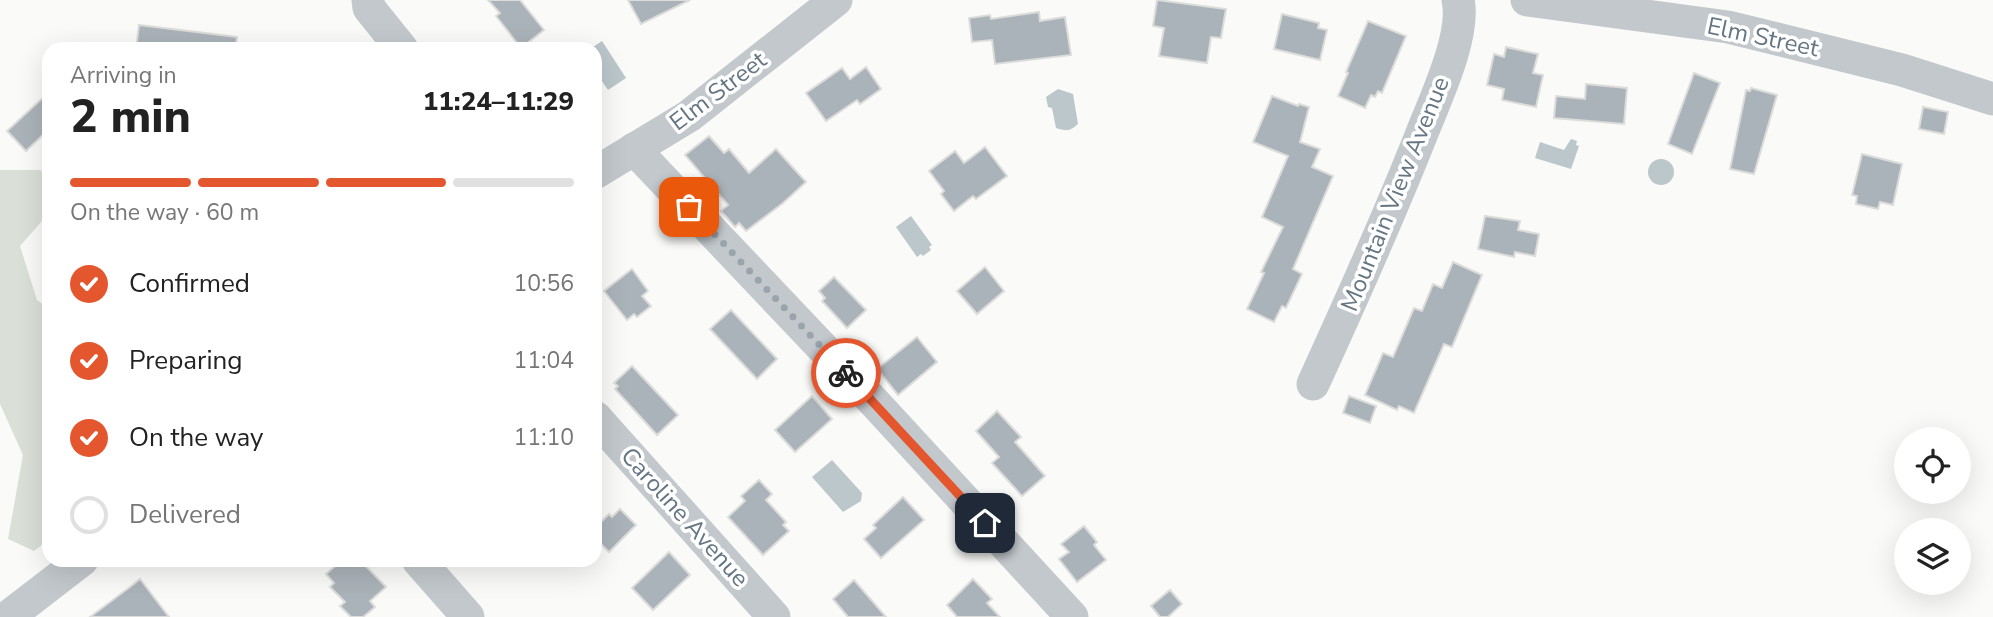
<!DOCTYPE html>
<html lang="en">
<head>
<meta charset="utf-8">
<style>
  :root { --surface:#fff; --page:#f6f6f6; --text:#222; --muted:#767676; --line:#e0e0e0; --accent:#e4572e }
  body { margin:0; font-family:"Nunito Sans",sans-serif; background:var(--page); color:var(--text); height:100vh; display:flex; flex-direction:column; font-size:26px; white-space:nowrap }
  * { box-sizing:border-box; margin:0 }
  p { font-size:23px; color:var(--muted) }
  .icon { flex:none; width:38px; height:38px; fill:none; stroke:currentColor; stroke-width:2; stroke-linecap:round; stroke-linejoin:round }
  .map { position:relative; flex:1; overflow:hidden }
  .details { position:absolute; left:42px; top:42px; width:560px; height:525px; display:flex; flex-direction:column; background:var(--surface); border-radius:21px; box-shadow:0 7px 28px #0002 }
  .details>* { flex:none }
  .fabs { position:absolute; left:1894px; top:427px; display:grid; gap:14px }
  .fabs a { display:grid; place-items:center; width:77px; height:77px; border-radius:50%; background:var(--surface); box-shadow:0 7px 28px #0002; font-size:35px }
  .pin { position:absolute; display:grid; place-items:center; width:60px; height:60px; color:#fff; margin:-30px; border-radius:14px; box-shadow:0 4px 10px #0006 }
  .courier { position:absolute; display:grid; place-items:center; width:70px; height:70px; margin:-35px; border:5px solid #e4572e; border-radius:50%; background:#fff; color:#222; box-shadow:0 2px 9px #0007 }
  .summary em { font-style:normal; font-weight:800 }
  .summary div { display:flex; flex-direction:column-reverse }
  .summary { display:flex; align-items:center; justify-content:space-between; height:119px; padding:0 28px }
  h1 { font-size:46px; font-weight:800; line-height:52px }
  .bar { display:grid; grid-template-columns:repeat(4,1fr); gap:10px 7px; align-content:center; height:84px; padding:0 28px }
  .bar i { height:9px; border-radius:5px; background:var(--line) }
  .bar .active { background:var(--accent) }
  .bar p { grid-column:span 4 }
  ol { padding:0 28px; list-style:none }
  li { display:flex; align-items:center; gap:21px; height:77px }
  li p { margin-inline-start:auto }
  li .icon { padding:7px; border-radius:50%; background:var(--accent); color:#fff; stroke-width:4 }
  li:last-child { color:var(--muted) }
  li i { width:38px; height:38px; border:4px solid var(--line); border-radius:50% }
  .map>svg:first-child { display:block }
  .green { fill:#dadfd7 }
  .water { fill:#bbc7cb }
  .building { fill:#aab3b9; stroke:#dcdcda; stroke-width:2 }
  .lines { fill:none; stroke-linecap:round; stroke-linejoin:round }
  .minor { stroke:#c3c8cc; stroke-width:33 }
  .done { stroke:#99a4ac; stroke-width:7; stroke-dasharray:0 12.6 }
  .route { stroke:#e4572e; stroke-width:9 }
  .labels { text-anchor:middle; stroke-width:7; stroke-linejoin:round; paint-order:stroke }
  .street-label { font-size:24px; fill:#657683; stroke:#fff }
</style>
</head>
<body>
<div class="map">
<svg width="1993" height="617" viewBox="0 0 1993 617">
  <rect width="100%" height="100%" fill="#fafaf8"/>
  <path class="green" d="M0,170H40L49,176V213L20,246L37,300L49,309V539L34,551L8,539L23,455L0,404Z"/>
  <g class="water">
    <path d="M602,41L626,78L608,90L595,71V49H590Z"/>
    <path d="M1058,89L1073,94L1078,124C1069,132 1066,131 1056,128L1052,108L1048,107L1046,97Z"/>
    <path d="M1571,139L1577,141L1576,145L1579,146L1571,169L1535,158L1540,142L1564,150Z"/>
    <circle cx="1661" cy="172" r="13"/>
    <path d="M911,216L932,245L929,247L931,250L923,256L921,254L917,257L896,227Z"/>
    <path d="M832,460L862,493L861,501L843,512L812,477Z"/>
  </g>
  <g class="building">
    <path d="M488,0H520L544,30L521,48L496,16L500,13Z"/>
    <path d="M628,0H690L641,24Z"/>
    <path d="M1157,0L1226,9L1221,38L1211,37L1207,63L1159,56L1164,28L1153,26Z"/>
    <path d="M1039,12L1040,21L1065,17L1071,55L995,64L992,40L972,42L969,18L990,15L991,19Z"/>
    <path d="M1282,14L1319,23L1318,28L1327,30L1320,60L1274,49Z"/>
    <path d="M1368,21L1406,36L1382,93L1378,91L1375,97L1371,95L1365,108L1338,96L1348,73L1346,72Z"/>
    <path d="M139,25L237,37L236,49H136Z"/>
    <path d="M1506,47L1538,54L1533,73L1543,75L1536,107L1502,100L1504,89L1487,85L1494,54L1504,57Z"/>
    <path d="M866,67L881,89L860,104L857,100L826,121L806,93L842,68L850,79Z"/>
    <path d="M1694,73L1720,83L1692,154L1668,144Z"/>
    <path d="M1586,84L1627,88L1624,124L1554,118L1556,96L1585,99Z"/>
    <path d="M1751,88L1777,95L1754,174L1730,169L1746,90L1750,91Z"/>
    <path d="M49,92V129L26,151L7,131Z"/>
    <path d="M1272,96L1298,106L1299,104L1309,107L1300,142L1320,149L1312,167L1333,176L1293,269L1302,274L1286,308L1282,306L1274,322L1247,309L1264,273L1261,272L1283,227L1262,217L1288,156L1253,142Z"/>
    <path d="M1923,107L1948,112L1944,134L1919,129Z"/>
    <path d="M709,136L724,153L729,149L749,173L776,149L806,182L783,203L746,231L739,223L735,227L721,211L728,205L685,155Z"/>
    <path d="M985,147L1007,176L976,199L973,196L954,211L941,194L944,191L929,171L955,151L964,163Z"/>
    <path d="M1862,154L1902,164L1893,205L1880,202L1878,209L1856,204L1857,196L1852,195Z"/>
    <path d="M1485,216L1520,221L1518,230L1539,234L1535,256L1515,252L1514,257L1478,249Z"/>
    <path d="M1453,262L1482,275L1452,347L1444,344L1414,413L1399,406L1397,410L1365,395L1383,353L1393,357L1414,308L1422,311L1433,284L1442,288Z"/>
    <path d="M985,267L1004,291L977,314L957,291Z"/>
    <path d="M632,269L648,291L642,296L651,306L637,317L634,314L627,320L604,291Z"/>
    <path d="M834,277L866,310L847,328L822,301L825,298L819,291Z"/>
    <path d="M731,310L777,359L757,379L710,329Z"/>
    <path d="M917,337L937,362L898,395L877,369Z"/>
    <path d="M632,366L678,415L657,435L615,389L618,386L614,383Z"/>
    <path d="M812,396L832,419L795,452L775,430Z"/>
    <path d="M1349,396L1376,406L1370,423L1343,413Z"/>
    <path d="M997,411L1021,437L1015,442L1045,476L1022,496L992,463L999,457L976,431Z"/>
    <path d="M759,480L772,494L766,500L786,522L783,525L789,531L763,555L728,517L745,501L741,496Z"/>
    <path d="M903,497L924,520L881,558L864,539L876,528L873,525Z"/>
    <path d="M620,509L636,525L609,552L595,538V528L609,514L612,517Z"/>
    <path d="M1084,526L1097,542L1094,545L1106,560L1077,582L1059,559L1069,552L1061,544Z"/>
    <path d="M669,552L690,575L653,610L632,588Z"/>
    <path d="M342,560H360L386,587L370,601L375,607L363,617H351L340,606L345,602L330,587L334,583L326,574Z"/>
    <path d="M140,579L169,617H90L130,587Z"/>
    <path d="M973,579L992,599L987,603L1000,617H957L947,605Z"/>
    <path d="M854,580L886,617H848L833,599Z"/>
    <path d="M1170,590L1182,604L1168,617H1160L1151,606Z"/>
  </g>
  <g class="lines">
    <g class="minor">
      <path d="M368,0L369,8L402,49"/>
      <path d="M1527,0L1728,27L1902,70L1993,99"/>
      <path d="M634,149L874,402L1072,617"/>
      <path d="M595,173L689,116L836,0"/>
      <path d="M1313,384C1351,301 1388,219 1422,133C1435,100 1466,35 1458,0"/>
      <path d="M595,417L774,617"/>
      <path d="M418,560L468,617"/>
      <path d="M8,617L82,560"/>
    </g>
  </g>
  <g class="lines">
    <path class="done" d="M689,207L846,373"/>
    <path class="route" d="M846,373L985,523"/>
  </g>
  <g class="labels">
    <g class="street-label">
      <text transform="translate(1763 37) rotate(12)" y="8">Elm Street</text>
      <text transform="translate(718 91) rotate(-37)" y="8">Elm Street</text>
      <text transform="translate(1395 194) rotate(-68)" y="8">Mountain View Avenue</text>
      <text transform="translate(685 517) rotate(48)" y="8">Caroline Avenue</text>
    </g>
  </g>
</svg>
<div class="fabs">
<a><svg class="icon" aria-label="locate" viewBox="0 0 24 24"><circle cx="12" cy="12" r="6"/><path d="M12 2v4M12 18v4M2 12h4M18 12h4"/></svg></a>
<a><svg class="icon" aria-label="layers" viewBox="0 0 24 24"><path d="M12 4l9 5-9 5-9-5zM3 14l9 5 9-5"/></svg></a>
</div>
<div class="pin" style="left:689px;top:207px;background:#ea580c"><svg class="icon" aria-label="bag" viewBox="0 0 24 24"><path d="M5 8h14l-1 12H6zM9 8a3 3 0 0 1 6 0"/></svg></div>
<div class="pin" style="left:985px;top:523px;background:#1f2937"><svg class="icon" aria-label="home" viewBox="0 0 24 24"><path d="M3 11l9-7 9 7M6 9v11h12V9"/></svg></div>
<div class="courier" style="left:846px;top:373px"><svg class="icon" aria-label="bike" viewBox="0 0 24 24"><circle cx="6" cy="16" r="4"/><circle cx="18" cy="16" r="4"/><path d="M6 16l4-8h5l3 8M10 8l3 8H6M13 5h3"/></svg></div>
<section class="details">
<div class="summary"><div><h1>2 min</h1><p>Arriving in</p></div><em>11:24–11:29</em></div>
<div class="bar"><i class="active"></i><i class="active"></i><i class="active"></i><i></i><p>On the way · 60 m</p></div>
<ol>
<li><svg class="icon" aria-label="check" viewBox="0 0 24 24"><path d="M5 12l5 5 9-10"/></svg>Confirmed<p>10:56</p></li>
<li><svg class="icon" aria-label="check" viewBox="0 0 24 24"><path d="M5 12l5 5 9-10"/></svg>Preparing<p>11:04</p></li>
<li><svg class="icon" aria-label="check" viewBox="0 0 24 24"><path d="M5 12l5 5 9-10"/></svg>On the way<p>11:10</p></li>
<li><i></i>Delivered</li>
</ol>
</section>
</div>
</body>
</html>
